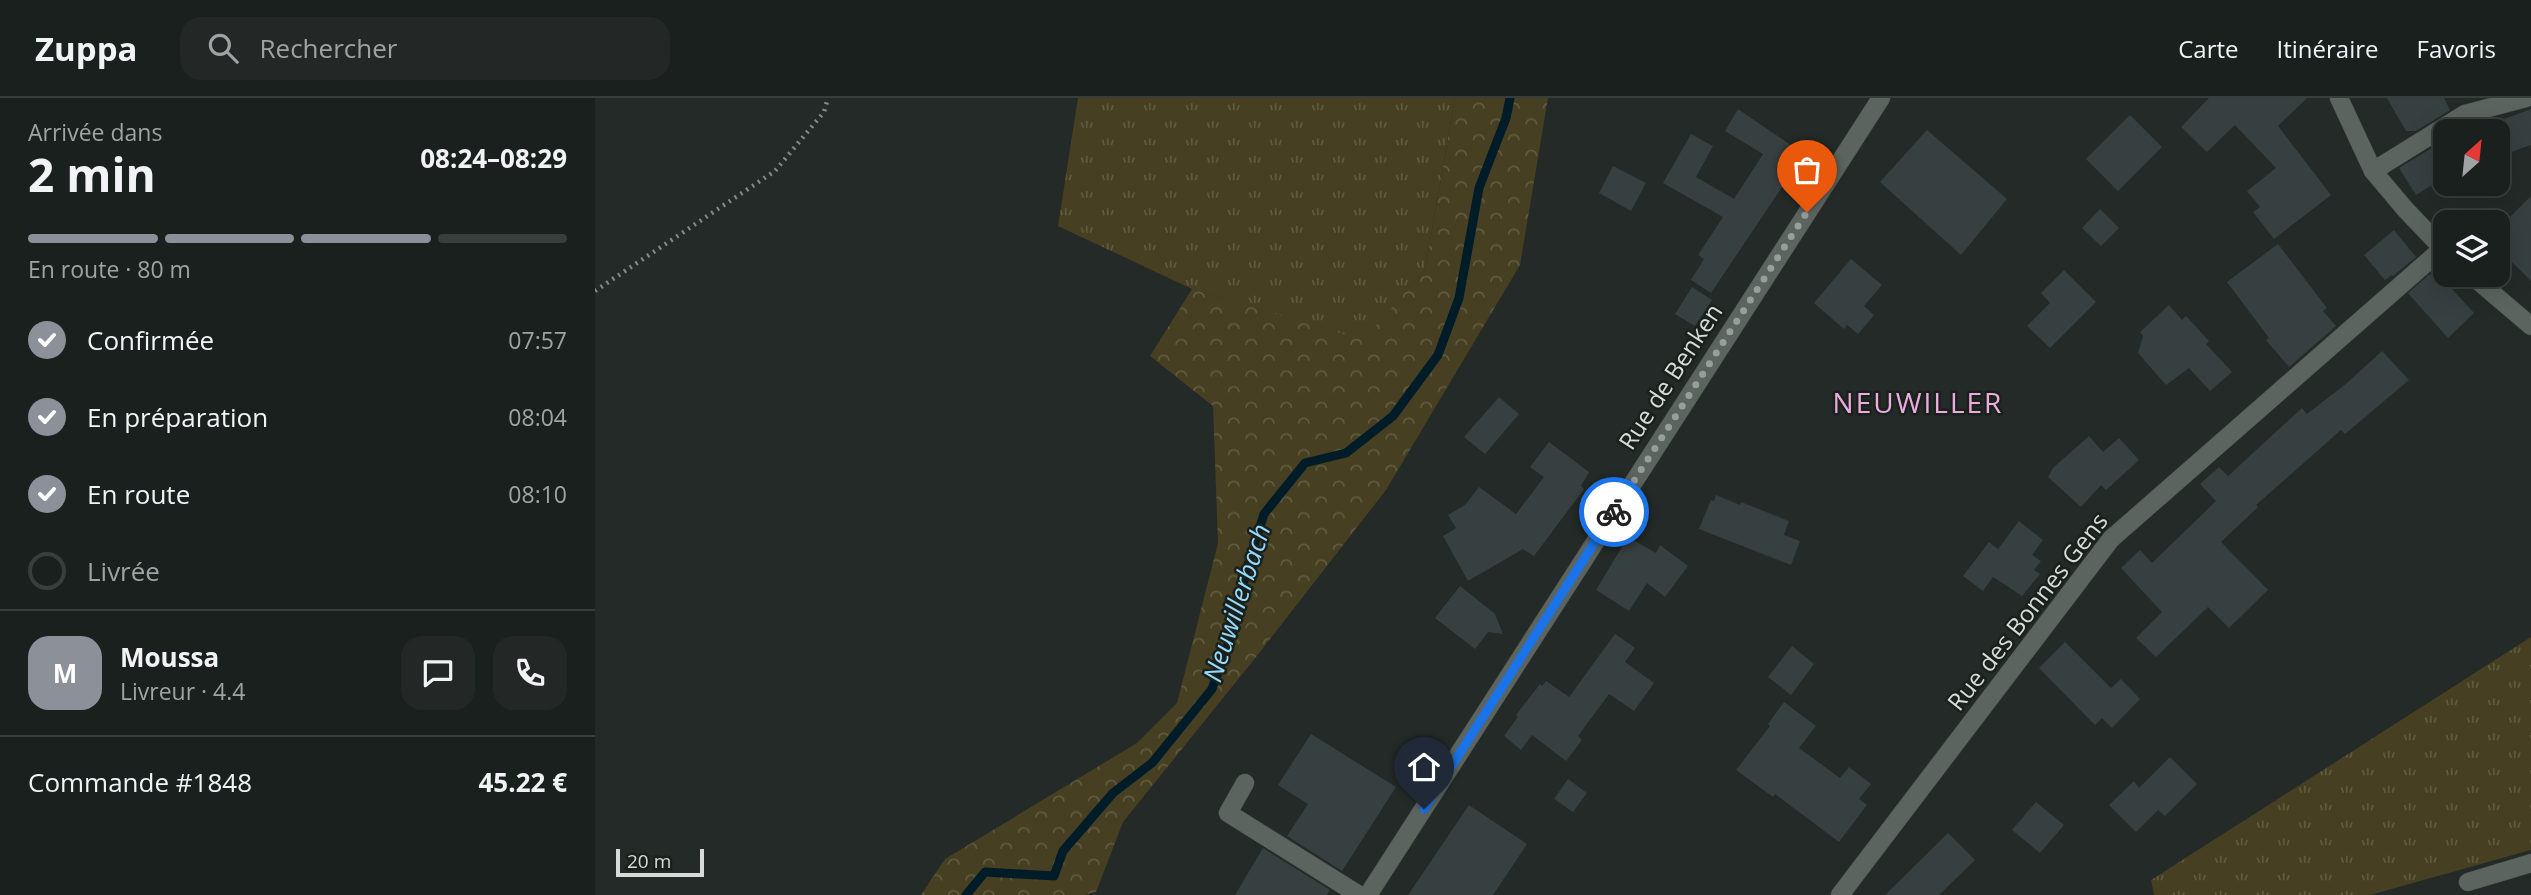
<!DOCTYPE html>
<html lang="fr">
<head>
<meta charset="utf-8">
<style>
  :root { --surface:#1a201d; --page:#232826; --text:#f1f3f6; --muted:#9fa3a4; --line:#383e3b; --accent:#8c9099 }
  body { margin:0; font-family:"Open Sans",sans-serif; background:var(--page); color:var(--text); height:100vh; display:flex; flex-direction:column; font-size:26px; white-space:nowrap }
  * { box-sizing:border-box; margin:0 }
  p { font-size:23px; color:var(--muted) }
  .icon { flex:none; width:38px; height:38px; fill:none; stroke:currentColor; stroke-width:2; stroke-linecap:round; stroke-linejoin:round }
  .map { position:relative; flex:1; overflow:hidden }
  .side { display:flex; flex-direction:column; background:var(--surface); width:595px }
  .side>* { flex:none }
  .needle { width:46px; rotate:27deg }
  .fabs { position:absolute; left:1838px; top:21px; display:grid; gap:14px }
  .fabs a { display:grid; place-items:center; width:77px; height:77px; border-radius:14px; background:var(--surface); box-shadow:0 7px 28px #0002,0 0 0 2px var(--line); font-size:35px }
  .scale { position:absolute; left:21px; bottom:18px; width:88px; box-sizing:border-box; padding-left:7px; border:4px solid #d7dcda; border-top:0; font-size:19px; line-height:24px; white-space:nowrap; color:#d7dcda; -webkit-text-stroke:5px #1a211d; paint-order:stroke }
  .pin { position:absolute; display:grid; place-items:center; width:60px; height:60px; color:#fff; margin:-72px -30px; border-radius:50% 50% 50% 0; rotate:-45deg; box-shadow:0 0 7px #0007 }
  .pin .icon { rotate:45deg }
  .courier { position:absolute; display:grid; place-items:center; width:70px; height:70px; margin:-35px; border:5px solid #1a73e8; border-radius:50%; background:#fff; color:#222; box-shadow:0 2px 9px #0007 }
  .summary em { font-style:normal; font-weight:700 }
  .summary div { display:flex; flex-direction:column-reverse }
  .summary { display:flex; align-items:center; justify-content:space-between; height:119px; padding:0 28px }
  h1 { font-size:46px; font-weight:700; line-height:52px }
  .bar { display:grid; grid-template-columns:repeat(4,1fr); gap:10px 7px; align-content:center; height:84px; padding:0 28px }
  .bar i { height:9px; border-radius:5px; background:var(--line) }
  .bar .active { background:var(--accent) }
  .bar p { grid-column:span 4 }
  .line { display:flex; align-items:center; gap:18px; padding:0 28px; border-top:2px solid var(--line) }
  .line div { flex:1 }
  .round { display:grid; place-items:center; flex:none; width:74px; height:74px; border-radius:21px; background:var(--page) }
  ol { padding:0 28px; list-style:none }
  li { display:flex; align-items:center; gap:21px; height:77px }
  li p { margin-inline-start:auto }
  li .icon { padding:7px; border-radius:50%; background:var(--accent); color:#fff; stroke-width:4 }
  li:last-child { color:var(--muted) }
  li i { width:38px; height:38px; border:4px solid var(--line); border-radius:50% }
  header { display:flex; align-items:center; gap:42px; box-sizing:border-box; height:98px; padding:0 35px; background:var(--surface); border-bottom:2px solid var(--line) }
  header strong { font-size:33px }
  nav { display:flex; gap:38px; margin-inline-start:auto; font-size:24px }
  .search { width:490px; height:63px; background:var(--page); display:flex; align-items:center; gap:18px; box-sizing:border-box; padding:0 24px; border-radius:21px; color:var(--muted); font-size:26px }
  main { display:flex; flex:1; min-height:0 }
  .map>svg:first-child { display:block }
  .grass { fill:url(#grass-tufts) }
  .forest { fill:url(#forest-crowns) }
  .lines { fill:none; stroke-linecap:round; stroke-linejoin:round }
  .stream { stroke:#001c29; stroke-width:9 }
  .building { fill:#374040 }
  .minor-casing { stroke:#414745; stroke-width:19 }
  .path { stroke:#858a88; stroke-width:4.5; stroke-dasharray:2 5; stroke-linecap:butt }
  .minor { stroke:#5c6460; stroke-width:18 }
  .done { stroke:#989e9b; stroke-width:7; stroke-dasharray:0 12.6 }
  .route { stroke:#1a73e8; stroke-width:9 }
  .labels { text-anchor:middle; stroke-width:5; stroke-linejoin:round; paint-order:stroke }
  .street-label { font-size:24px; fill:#d7dcda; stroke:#1a211d }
  .water-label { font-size:26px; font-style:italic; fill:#95dafd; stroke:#1a211d }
  .quarter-label { font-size:28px; letter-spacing:2px; fill:#ebabdf; stroke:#1a211d }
</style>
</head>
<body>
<header>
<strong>Zuppa</strong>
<div class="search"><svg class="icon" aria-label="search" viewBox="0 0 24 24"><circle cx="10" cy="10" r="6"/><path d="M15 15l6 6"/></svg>Rechercher</div>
<nav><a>Carte</a><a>Itinéraire</a><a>Favoris</a></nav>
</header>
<main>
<section class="side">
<div class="summary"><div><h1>2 min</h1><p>Arrivée dans</p></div><em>08:24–08:29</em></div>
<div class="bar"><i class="active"></i><i class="active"></i><i class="active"></i><i></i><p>En route · 80 m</p></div>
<ol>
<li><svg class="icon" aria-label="check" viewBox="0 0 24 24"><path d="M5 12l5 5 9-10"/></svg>Confirmée<p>07:57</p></li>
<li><svg class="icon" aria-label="check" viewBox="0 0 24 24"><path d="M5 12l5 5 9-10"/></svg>En préparation<p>08:04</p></li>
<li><svg class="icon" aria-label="check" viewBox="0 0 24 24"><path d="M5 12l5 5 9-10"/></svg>En route<p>08:10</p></li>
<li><i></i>Livrée</li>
</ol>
<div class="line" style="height:126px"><b class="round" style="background:var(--accent);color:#fff">M</b><div><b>Moussa</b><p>Livreur · 4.4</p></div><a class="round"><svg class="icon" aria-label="chat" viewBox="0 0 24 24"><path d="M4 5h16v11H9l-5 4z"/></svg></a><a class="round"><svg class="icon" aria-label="phone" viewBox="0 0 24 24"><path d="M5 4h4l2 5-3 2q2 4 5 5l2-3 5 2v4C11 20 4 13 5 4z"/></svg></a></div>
<div class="line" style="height:91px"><div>Commande #1848</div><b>45.22 €</b></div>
</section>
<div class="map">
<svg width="1936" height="797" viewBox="0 0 1936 797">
  <defs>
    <pattern id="grass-tufts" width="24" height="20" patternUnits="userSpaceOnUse" patternTransform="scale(1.75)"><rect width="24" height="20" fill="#463f21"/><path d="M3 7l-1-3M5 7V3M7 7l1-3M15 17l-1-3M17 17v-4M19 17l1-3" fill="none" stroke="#605a41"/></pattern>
    <pattern id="forest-crowns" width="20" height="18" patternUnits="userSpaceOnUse" patternTransform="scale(1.75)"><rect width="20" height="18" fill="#463f21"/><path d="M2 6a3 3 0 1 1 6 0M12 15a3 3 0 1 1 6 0" fill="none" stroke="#605a41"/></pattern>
  </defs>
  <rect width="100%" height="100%" fill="#232a27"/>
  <g class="grass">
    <path d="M483,0H860L830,172L768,243L597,191L463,128Z"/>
    <path d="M1936,539V752L1775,797H1559L1556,782Z"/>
  </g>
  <path class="forest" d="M860,0H953L925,167L791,392L661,559L528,724L501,794L489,797H326L350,761L542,645L582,605L623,445L618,308L555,258L597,191L768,242L830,172Z"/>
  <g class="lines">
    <path class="stream" d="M371,797L390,774L459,778L468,753L518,695L557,665L617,591L639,531L651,473L669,416L710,365L751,355L798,318L843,257L864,200L884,90L911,20L915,0"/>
  </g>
  <g class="building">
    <path d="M1614,0H1712L1683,28L1736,97L1679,141L1658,114L1665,109L1652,93L1681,70L1640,27L1612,54L1586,29Z"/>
    <path d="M1792,0H1849L1855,12L1821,33H1811Z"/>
    <path d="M1143,11L1228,69L1217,86L1197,74L1116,195L1096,182L1109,161L1103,157L1128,119L1068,85L1096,36L1118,48L1101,79L1139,101L1168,56L1130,33Z"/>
    <path d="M1936,11V47L1908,57L1902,41V33H1899L1896,26Z"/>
    <path d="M1535,17L1567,49L1523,93L1491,61Z"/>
    <path d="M1332,32L1412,101L1366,157L1285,84Z"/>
    <path d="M1850,42V79L1821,97L1804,70Z"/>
    <path d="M1018,68L1051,85L1036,113L1004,95Z"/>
    <path d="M1936,98V183L1902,149V132Z"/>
    <path d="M1505,111L1524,130L1506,148L1487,130Z"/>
    <path d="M1799,132L1821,159L1798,178L1797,177L1790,182L1769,157Z"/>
    <path d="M1683,146L1732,210L1728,213L1741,228L1694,269L1671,242L1674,240L1632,184Z"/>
    <path d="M1256,161L1287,187L1269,208L1279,217L1263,236L1252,227L1249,231L1219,205Z"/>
    <path d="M1469,172L1501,204L1455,250L1432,228L1455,205L1446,195Z"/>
    <path d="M1835,176L1841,184L1846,179L1879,215L1853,240L1813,195Z"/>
    <path d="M1097,189L1117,202L1100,228L1080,216Z"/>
    <path d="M1574,207L1587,222L1591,218L1614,243L1611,246L1637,274L1615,293L1594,270L1571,287L1543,255L1548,238L1545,234Z"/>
    <path d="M1787,253L1814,282L1750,336L1746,332L1661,407L1663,409L1626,444L1673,492L1634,530L1613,509L1561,559L1541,540L1567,514L1526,470L1545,452L1557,465L1621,403L1605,386L1624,369L1633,378L1707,310L1712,316L1752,285Z"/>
    <path d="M904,299L924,316L890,356L869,339Z"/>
    <path d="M1494,338L1508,354L1524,340L1544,362L1511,392L1506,387L1486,409L1453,379L1458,370Z"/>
    <path d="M954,344L994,374L986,388L989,391L939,458L928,451L873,483L848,438L861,430L853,417L870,407L884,389L921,416L949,379L935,369Z"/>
    <path d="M1121,397L1145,407L1146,404L1194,423L1189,437L1205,443L1196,467L1104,431L1116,402L1119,403Z"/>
    <path d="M1424,423L1448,442L1437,457L1446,463L1439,472L1445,476L1427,498L1398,479L1388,493L1368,478L1394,444L1403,451Z"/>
    <path d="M1033,439L1061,455L1065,447L1093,468L1070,499L1052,485L1034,513L1001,492Z"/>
    <path d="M865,488L900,516L908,536L893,534L880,551L840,520Z"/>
    <path d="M1020,536L1040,550L1030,564L1059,585L1039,613L1014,596L983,638L987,642L971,663L937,637L926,652L909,638L923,619L921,617L945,586L947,588L951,583L974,599Z"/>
    <path d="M1470,544L1516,590L1526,581L1545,601L1517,630L1507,620L1500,627L1444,570Z"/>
    <path d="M1197,548L1219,566L1196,597L1173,579Z"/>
    <path d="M1189,604L1221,628L1204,650L1245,680L1254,669L1276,686L1264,701L1272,707L1244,744L1180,696L1178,699L1141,672L1175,628L1173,626Z"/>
    <path d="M716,636L801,689L747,773L692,738L713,706L683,687Z"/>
    <path d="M1575,659L1602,686L1570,718L1563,712L1541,734L1514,707L1539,683L1544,690Z"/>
    <path d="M973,681L992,695L978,714L959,701Z"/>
    <path d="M1441,704L1469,727L1445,755L1417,732Z"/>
    <path d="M874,707L932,746L898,797H813Z"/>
    <path d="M1353,735L1380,762L1344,797H1290Z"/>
    <path d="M668,750L735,792L732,797H640Z"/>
  </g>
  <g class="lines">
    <g class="minor-casing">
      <g id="minor">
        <path d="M1744,0L1778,73L1810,111L1850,153"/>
        <path d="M1778,73L1870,16L1931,0"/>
        <path d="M1876,177L1936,228"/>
        <path d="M650,685L633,715L764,797"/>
        <path d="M1873,784L1936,765"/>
        <path d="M773,797L1286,0"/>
        <path d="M1245,797L1516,441L1847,151"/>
      </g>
    </g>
    <path class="path" d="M0,193L180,73L229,14L233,0"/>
    <use href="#minor" class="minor"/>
  </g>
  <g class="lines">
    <path class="done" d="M1019,414L1212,114"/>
    <path class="route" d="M829,711L1019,414"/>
  </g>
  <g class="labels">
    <g class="street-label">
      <text transform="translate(1076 279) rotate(-57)" y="8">Rue de Benken</text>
      <text transform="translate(1433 514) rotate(-52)" y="8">Rue des Bonnes Gens</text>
    </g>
    <g class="water-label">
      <text transform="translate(642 505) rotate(-72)" y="9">Neuwillerbach</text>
    </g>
    <g class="quarter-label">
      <text x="1323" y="315">NEUWILLER</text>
    </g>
  </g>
</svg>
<div class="fabs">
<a><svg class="needle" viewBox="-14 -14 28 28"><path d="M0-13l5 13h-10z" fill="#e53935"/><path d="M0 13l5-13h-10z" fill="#9fa3a4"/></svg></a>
<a><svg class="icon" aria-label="layers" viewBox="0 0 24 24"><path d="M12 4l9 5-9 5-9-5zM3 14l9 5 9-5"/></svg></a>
</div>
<div class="scale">20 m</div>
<div class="pin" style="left:1212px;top:114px;background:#ea580c"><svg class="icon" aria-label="bag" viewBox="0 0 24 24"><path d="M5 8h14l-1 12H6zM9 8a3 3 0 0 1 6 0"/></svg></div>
<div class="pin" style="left:829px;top:711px;background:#1f2937"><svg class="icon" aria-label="home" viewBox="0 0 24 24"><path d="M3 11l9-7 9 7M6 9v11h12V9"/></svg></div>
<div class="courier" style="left:1019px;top:414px"><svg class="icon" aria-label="bike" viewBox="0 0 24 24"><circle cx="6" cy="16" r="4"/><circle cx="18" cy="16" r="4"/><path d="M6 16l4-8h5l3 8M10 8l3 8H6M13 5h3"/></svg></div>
</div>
</main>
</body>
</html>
